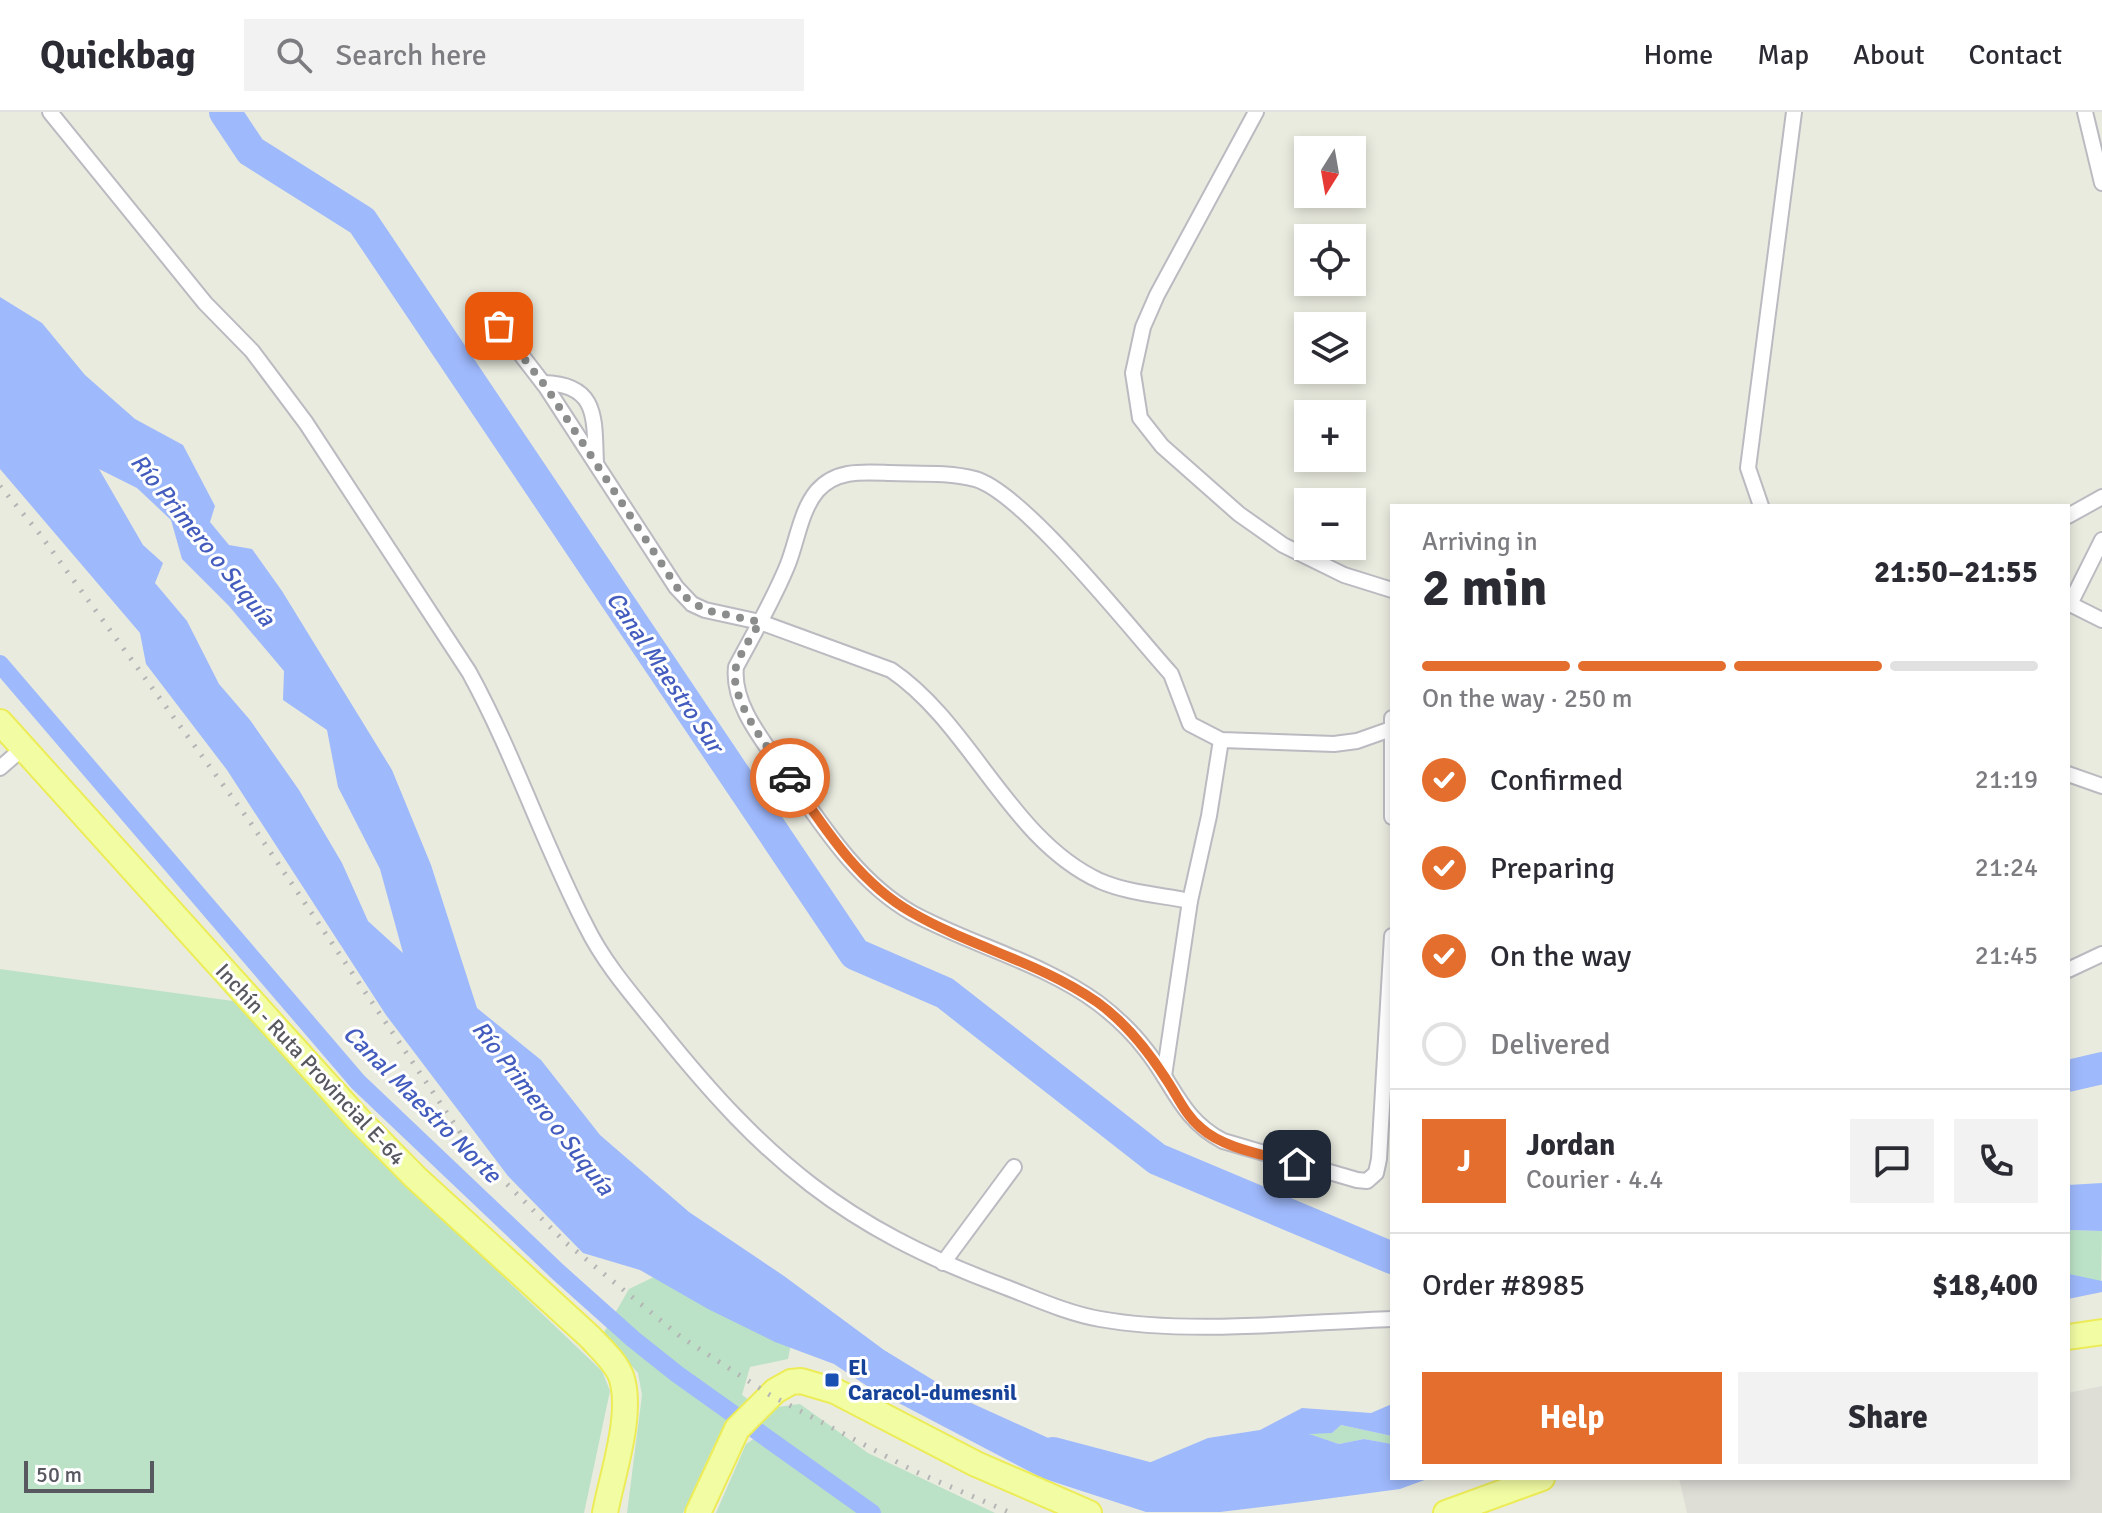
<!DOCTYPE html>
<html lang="en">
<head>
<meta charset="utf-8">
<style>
  :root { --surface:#fff; --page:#f2f2f3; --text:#2b2b33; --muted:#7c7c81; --line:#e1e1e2; --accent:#e36e2d }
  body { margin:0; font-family:Signika,sans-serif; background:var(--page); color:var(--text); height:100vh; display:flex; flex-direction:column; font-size:30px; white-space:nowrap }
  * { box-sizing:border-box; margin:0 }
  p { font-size:26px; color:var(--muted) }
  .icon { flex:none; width:44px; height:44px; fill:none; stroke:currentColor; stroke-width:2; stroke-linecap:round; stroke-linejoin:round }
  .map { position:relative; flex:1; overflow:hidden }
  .side { position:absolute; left:1390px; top:392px; width:680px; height:976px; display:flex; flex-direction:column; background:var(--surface); border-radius:0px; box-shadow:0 4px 12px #0003 }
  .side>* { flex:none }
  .needle { width:52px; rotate:191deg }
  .tools { position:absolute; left:1294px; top:24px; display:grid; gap:16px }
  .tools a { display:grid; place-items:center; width:72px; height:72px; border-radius:0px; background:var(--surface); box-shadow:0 4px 12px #0003; font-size:40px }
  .scale { position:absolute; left:24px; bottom:20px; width:130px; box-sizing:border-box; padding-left:8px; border:4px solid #585960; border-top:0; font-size:22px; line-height:28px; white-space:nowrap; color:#585960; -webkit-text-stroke:6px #fff; paint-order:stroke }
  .pin { position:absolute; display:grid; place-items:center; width:68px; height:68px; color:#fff; margin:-34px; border-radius:16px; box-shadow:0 4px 12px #0006 }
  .courier { position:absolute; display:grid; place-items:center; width:80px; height:80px; margin:-40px; border:6px solid #e36e2d; border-radius:50%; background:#fff; color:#222; box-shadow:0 2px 10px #0007 }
  .headline em { font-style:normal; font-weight:700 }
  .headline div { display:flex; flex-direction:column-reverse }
  .headline { display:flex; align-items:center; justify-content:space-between; height:136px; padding:0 32px }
  h1 { font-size:52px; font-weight:700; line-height:60px }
  .bar { display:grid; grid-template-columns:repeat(4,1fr); gap:12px 8px; align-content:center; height:96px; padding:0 32px }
  .bar i { height:10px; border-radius:6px; background:var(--line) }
  .bar .current { background:var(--accent) }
  .bar p { grid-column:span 4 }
  .line { display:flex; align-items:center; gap:20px; padding:0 32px; border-top:2px solid var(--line) }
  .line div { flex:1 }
  .round { display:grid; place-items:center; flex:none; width:84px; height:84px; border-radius:0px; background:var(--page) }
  ol { padding:0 32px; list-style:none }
  li { display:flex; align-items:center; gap:24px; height:88px }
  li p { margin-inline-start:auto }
  li .icon { padding:8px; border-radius:50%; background:var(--accent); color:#fff; stroke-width:4 }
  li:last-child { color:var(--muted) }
  li i { width:44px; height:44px; border:4px solid var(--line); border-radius:50% }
  .button { display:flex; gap:16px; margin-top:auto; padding:16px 32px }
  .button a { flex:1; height:92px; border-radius:0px; background:var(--accent); color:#fff; font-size:32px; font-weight:700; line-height:92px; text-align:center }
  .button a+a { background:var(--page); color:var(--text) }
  header { display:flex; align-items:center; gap:48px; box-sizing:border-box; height:112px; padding:0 40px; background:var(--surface); border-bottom:2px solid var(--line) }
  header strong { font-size:38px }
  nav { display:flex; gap:44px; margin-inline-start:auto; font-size:28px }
  .search { width:560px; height:72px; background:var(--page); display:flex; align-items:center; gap:20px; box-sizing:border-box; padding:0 28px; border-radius:0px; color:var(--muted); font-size:30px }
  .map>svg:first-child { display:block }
  .industrial { fill:#deded7 }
  .green { fill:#bbe2c6 }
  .water { fill:#9eb9fc; fill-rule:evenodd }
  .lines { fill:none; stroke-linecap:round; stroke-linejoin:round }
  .canal { stroke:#9eb9fc; stroke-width:18 }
  .river { stroke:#9eb9fc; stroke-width:32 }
  .minor-casing { stroke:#babac1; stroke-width:18 }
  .primary-casing { stroke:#ecec57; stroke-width:28 }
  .minor { stroke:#fff; stroke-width:14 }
  .primary { stroke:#f2fca3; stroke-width:24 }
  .rail { stroke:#b4b5b5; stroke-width:5; stroke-dasharray:2 10; stroke-linecap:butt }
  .done { stroke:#8b8c8c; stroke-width:8; stroke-dasharray:0 14.4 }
  .route { stroke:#e36e2d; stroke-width:10 }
  .transit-dot { fill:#1a4fb4; stroke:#fff; stroke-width:3 }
  .labels { text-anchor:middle; stroke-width:6; stroke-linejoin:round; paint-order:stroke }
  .street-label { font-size:22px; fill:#585960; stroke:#fff }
  .transit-label { font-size:22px; font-weight:bold; fill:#164399; stroke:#fff; text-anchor:start }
  .water-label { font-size:24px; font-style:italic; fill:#435cbd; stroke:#fff }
</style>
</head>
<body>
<header>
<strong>Quickbag</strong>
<div class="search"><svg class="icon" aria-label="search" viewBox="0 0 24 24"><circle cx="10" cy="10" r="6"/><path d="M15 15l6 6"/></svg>Search here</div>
<nav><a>Home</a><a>Map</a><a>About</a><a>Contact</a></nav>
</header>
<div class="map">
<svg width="2102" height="1401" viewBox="0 0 2102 1401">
  <rect width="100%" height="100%" fill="#eaebdf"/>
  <path class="industrial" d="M2102,1274V1401H1687L1679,1366H2068V1281Z"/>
  <g class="green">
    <path d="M0,857L255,892L352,1020L602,1259L610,1279L584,1401H0Z"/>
    <path d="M2068,1118L2102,1119L2101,1170L2068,1164Z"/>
    <path d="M658,1163L793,1222L788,1247L750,1255L742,1283L767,1300L777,1295L800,1292L868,1341L995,1401H716L746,1332L761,1322L748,1313L725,1318L715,1331L683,1401H627L642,1283L638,1261L603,1222L629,1177Z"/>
    <path d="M1341,1313L1392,1324V1332L1364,1327L1339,1332L1305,1321H1332Z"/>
  </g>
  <g class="water">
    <path d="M0,185L42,211L85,263L135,307L183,333L215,394L210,410L229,433L252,437L282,479L392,658L431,753L477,896L541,948L600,1023L689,1100L784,1164L884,1238L969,1290L1055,1329L1108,1360L1151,1350L1208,1326L1260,1318L1302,1296L1371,1301L1392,1292V1324L1341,1313L1332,1321L1309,1322L1339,1332L1364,1327L1392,1332V1366H1430L1400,1377L1310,1389L1220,1400H1146L1042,1366L870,1276L834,1252L775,1230L708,1197L640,1158L583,1141L508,1064L386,903L227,658L146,552L140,521L0,357ZM99,357L137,376L171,408L182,447L229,494L284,559L283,588L327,618L338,675L380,757L403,841L368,809L342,751L299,678L250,608L219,572L187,509L155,471L163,451L143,433Z"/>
    <path d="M2102,1071V1119L2068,1118V1073Z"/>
    <path d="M2069,1162L2102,1169V1180L2068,1187Z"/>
  </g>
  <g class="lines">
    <path class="canal" d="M0,552L358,970L558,1160L633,1227L677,1262L872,1401"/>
    <g class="river">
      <path d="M225,0L251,39L362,109L855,842L945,881L1157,1047L1392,1146"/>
      <path d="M2068,964L2102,956"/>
      <path d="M1053,1341L1159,1369"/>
    </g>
    <g class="minor-casing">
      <g id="minor">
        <path d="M50,0L205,191L252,239L306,311L469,560C514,642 543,731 586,814C605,853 635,886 662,920C765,1048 844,1115 1000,1173C1032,1185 1066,1201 1100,1207C1188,1223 1302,1210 1392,1207"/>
        <path d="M1256,0L1157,183L1143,215L1133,261L1140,306L1162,334L1239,402L1283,433L1344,463L1392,478"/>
        <path d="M2085,0L2102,71"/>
        <path d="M499,214L546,275L676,475L692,492L705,498L760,510L891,558C971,612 1010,728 1100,769C1128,781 1160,783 1190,789"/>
        <path d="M543,271C599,272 594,307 596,351"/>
        <path d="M1761,394L1748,356L1794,0"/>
        <path d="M2068,404L2102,385"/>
        <path d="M2068,491L2102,508"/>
        <path d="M2070,492L2102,428"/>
        <path d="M1392,606V705"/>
        <path d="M1391,617L1357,629L1334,632L1221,628L1190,612L1171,562C1132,519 1023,380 975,367C948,360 918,362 890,361C864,360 836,357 817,379C801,398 797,429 788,452C774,487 754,521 736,555C732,590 760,625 779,652C817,705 854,768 912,801C973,834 1042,850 1098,891C1115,904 1133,921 1146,938C1174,973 1181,1007 1223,1029L1357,1068L1367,1069L1376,1061L1379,1047L1392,824"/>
        <path d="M0,656L23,636"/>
        <path d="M2068,662L2102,674"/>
        <path d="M2068,858L2102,842"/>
        <path d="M1164,964L1190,789L1209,704L1221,628"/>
        <path d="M943,1151L1014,1055"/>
      </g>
    </g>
    <g class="primary-casing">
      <g id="primary">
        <path d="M0,610L358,1007L415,1065L590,1225C601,1237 615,1249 621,1264C634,1301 612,1363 605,1401"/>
        <path d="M2068,1225L2102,1220"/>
        <path d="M698,1401L737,1317L775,1279L791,1270L801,1269L835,1279L976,1352L1089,1401"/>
        <path d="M1446,1401L1542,1366"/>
      </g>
    </g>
    <use href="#minor" class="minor"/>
    <use href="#primary" class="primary"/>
    <path class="rail" d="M0,374L39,421L248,707L470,1035L565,1130L681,1225L770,1283L914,1359L1011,1401"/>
  </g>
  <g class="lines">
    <path class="done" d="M499,214L546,275L682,483L705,498L760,510C752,524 741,539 736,555C727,586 772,642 790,666"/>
    <path class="route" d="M790,666C824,715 858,770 911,800C971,835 1039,850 1097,890C1125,910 1148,939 1166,967C1177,983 1185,1003 1201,1016C1224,1037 1267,1043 1297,1052"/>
  </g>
  <rect class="transit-dot" x="824" y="1260" width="16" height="16" rx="4"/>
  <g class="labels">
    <g class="street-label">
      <text transform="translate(311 952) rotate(47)" y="8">Inchín - Ruta Provincial E-64</text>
    </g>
    <g class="transit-label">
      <text x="848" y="1263">El<tspan x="848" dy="25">Caracol-dumesnil</tspan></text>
    </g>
    <g class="water-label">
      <text transform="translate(203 428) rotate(51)" y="8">Río Primero o Suquía</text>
      <text transform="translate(665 560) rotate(56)" y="8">Canal Maestro Sur</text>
      <text transform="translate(422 992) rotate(45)" y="8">Canal Maestro Norte</text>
      <text transform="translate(543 996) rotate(52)" y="8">Río Primero o Suquía</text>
    </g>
  </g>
</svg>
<div class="tools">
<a><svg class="needle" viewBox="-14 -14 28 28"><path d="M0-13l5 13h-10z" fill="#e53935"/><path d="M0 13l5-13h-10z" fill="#7c7c81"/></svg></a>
<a><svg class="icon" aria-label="locate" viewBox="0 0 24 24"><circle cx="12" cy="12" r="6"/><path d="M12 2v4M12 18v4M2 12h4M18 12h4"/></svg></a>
<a><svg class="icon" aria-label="layers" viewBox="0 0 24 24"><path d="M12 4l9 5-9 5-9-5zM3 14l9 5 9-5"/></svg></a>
<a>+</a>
<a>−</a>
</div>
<div class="scale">50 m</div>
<div class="pin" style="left:499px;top:214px;background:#ea580c"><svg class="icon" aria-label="bag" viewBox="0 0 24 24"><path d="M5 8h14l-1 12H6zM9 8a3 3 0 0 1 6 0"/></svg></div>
<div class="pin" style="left:1297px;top:1052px;background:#1f2937"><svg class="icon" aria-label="home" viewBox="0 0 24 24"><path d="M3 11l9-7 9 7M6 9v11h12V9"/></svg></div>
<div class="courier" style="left:790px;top:666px"><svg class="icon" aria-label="car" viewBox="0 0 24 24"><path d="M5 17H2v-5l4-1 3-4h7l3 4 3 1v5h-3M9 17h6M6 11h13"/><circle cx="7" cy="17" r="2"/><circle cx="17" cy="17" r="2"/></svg></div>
<section class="side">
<div class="headline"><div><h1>2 min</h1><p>Arriving in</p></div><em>21:50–21:55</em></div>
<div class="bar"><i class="current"></i><i class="current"></i><i class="current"></i><i></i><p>On the way · 250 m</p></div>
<ol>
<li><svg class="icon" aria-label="check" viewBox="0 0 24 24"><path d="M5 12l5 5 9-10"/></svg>Confirmed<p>21:19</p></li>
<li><svg class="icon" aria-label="check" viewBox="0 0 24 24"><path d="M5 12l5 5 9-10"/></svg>Preparing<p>21:24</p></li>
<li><svg class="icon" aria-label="check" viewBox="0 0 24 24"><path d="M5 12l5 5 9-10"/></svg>On the way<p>21:45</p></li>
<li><i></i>Delivered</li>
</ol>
<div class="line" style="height:144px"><b class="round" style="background:var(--accent);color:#fff">J</b><div><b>Jordan</b><p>Courier · 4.4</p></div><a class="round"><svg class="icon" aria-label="chat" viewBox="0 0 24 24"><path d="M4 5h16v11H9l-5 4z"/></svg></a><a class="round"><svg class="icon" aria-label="phone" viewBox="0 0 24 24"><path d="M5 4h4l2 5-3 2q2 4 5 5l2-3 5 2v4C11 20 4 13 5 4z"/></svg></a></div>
<div class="line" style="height:104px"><div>Order #8985</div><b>$18,400</b></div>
<div class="button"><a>Help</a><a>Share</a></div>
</section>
</div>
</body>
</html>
